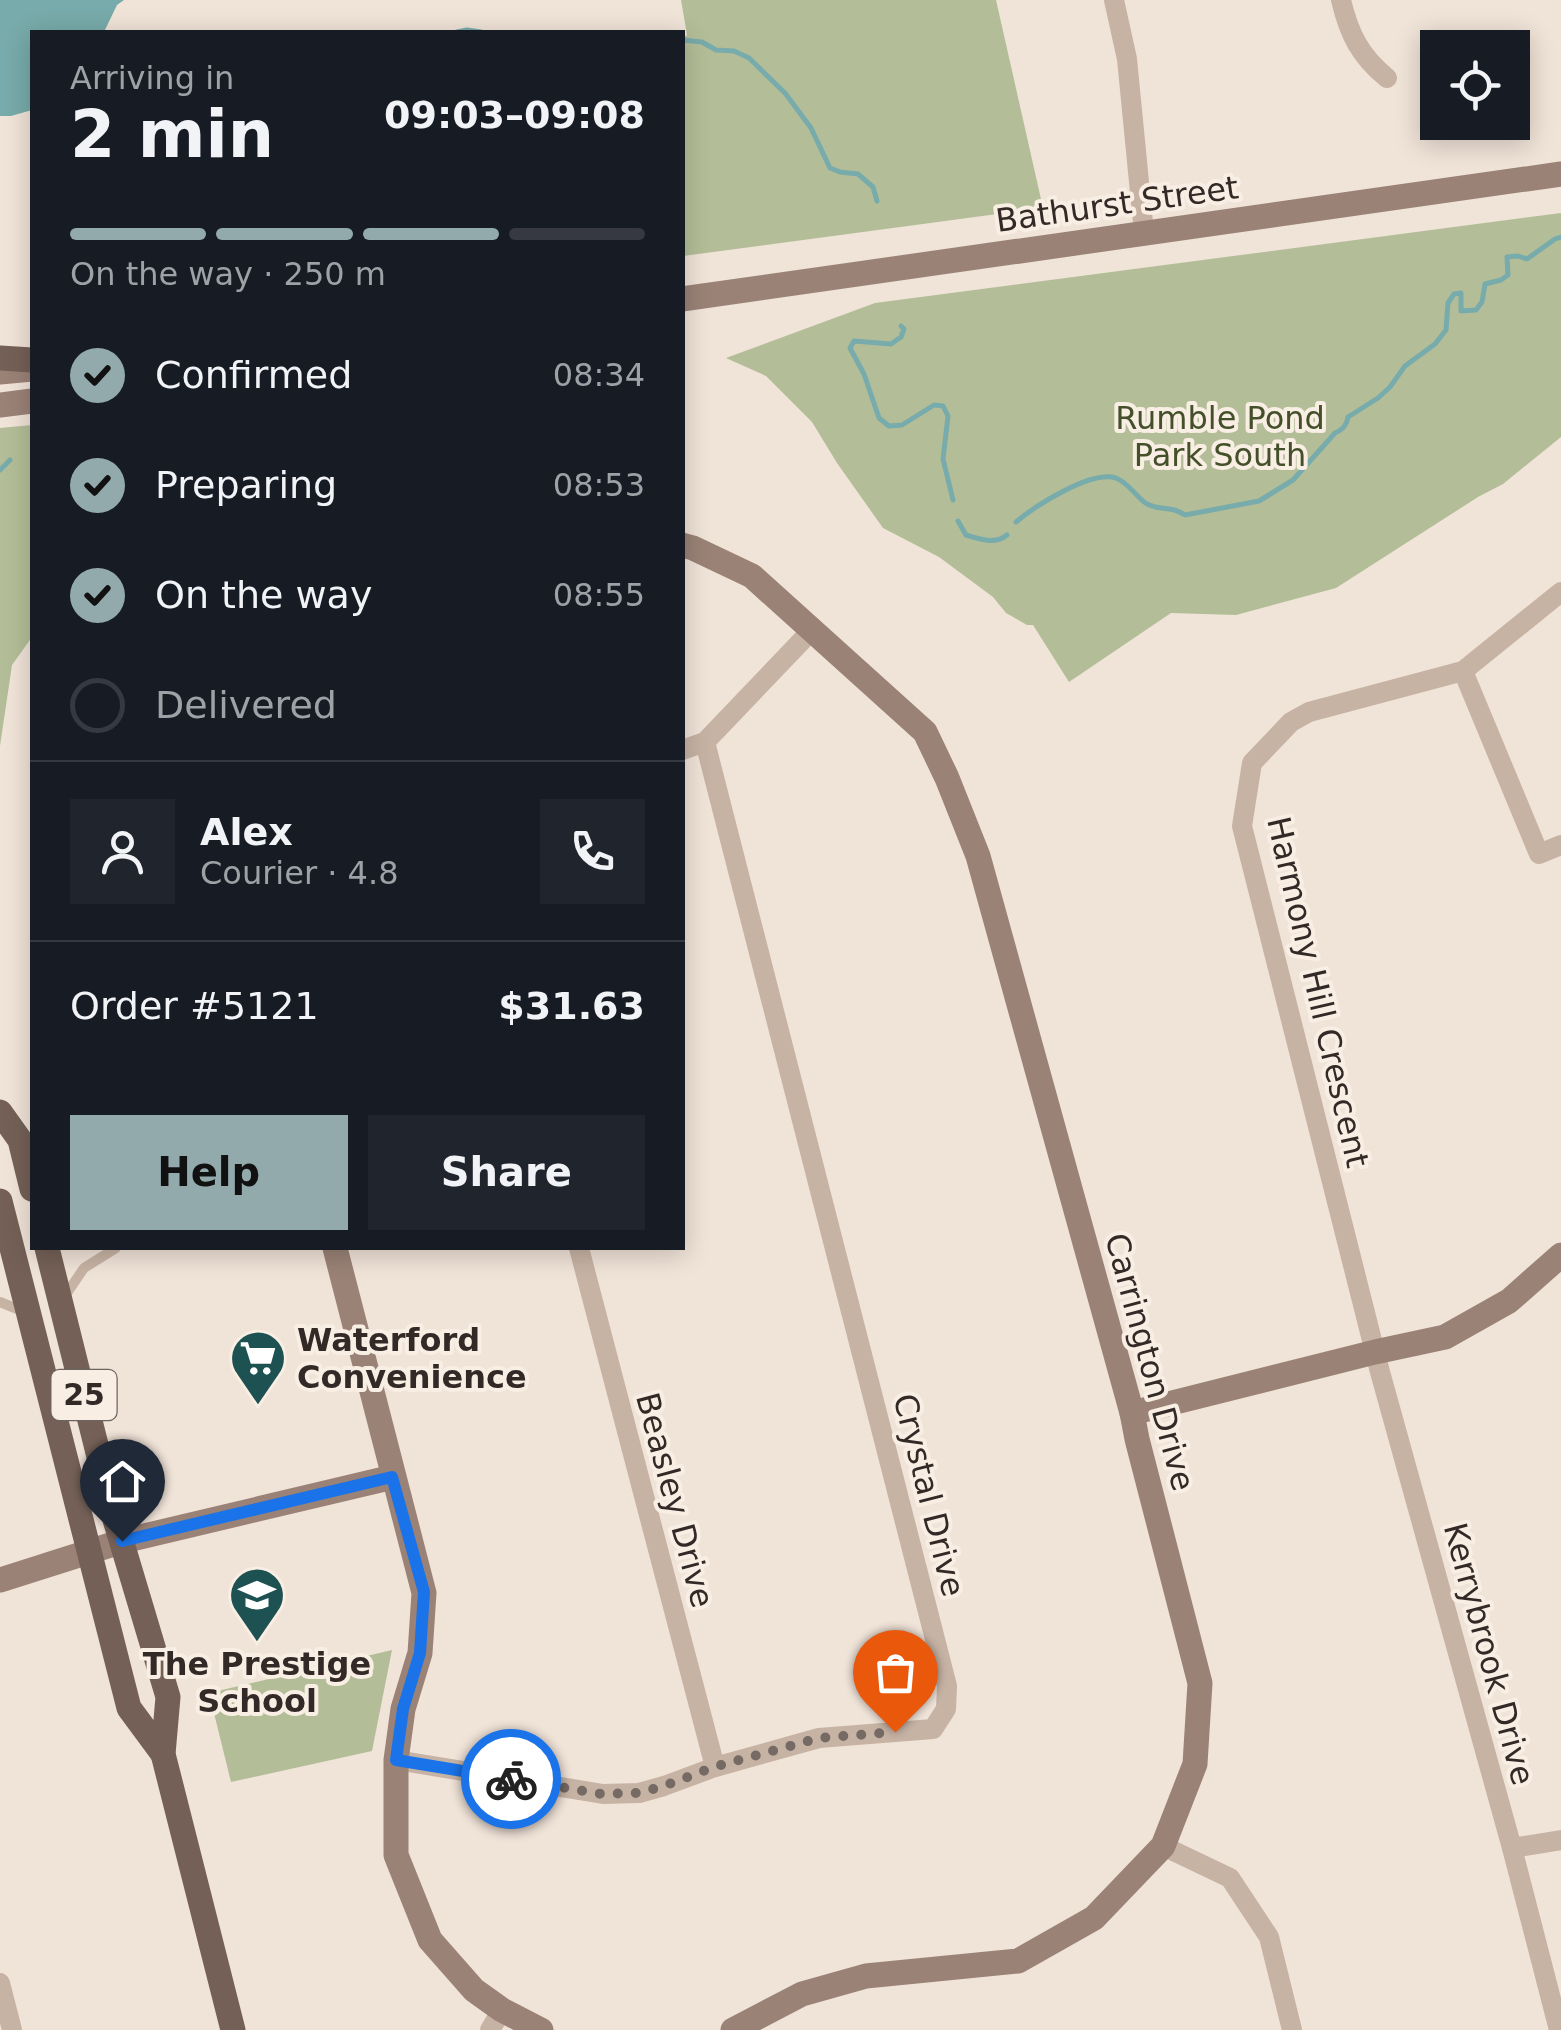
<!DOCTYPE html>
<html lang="en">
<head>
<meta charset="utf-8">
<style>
  :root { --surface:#171b24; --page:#20242c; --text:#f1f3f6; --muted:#9ea1a6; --line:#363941; --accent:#92aaac }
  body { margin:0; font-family:"DejaVu Sans",sans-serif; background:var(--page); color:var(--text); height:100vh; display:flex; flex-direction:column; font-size:38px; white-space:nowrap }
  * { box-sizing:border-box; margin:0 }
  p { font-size:32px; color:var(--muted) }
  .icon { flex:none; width:55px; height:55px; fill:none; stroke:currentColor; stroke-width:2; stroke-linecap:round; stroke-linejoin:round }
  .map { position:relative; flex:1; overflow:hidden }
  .details { position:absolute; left:30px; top:30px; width:655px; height:1220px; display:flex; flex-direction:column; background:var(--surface); border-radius:0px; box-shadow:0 5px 25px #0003 }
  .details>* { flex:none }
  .buttons { position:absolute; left:1420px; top:30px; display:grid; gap:20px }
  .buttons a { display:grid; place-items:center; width:110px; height:110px; border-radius:0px; background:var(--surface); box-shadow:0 5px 25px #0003; font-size:50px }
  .pin { position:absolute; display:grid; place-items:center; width:85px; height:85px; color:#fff; margin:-102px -42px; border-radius:50% 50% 50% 0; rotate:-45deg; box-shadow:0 0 10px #0007 }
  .pin .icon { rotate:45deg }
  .courier { position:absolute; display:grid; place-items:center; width:100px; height:100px; margin:-50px; border:8px solid #1a73e8; border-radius:50%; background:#fff; color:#222; box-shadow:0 2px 12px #0007 }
  .headline em { font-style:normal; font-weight:800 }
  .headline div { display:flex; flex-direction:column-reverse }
  .headline { display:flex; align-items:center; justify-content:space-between; height:170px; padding:0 40px }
  h1 { font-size:65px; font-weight:800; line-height:75px }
  .bar { display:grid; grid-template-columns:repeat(4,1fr); gap:15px 10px; align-content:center; height:120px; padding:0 40px }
  .bar i { height:12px; border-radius:8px; background:var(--line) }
  .bar .active { background:var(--accent) }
  .bar p { grid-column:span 4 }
  .line { display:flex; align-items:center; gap:25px; padding:0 40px; border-top:2px solid var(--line) }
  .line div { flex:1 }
  .round { display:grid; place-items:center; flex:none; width:105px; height:105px; border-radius:0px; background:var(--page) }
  ol { padding:0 40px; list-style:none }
  li { display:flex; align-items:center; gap:30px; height:110px }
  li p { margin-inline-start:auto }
  li .icon { padding:10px; border-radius:50%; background:var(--accent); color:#111; stroke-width:4 }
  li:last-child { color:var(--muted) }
  li i { width:55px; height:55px; border:5px solid var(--line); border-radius:50% }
  .action { display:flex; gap:20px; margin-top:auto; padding:20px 40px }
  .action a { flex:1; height:115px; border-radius:0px; background:var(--accent); color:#111; font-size:40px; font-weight:800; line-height:115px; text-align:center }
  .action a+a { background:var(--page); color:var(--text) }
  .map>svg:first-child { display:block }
  .green { fill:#b3be98 }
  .water { fill:#78abab }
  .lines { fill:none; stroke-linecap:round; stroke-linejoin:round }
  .stream { stroke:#78abab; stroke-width:5 }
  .lane { stroke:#c7b3a4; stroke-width:10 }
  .street { stroke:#c7b3a4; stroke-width:20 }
  .secondary { stroke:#9a8276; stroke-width:25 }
  .primary { stroke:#746057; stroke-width:25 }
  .done { stroke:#756a64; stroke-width:10; stroke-dasharray:0 18 }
  .route { stroke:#1a73e8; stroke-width:12 }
  .labels { text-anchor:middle; stroke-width:8; stroke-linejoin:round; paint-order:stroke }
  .shield { fill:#f8eee3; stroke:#6e645f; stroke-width:2.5 }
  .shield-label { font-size:30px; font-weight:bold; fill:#332926 }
  .street-label { font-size:32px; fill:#332926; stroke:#f8eee3 }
  .park-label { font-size:32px; fill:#44502a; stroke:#f8eee3 }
  .poi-label { font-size:32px; font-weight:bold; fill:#332926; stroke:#f8eee3; text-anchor:start }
</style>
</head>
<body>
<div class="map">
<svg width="1561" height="2030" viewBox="0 0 1561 2030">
  <rect width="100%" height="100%" fill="#f0e3d8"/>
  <g class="green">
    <path d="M681,0H996L1043,208L683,256L682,39L687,35Z"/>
    <path d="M1561,213V437L1503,484L1478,497L1336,588L1236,615L1171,613L1069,682L1033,625H1027L1006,613L993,597L939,557L883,528L837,463L812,422L766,376L726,358L875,303Z"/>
    <path d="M32,425V637L12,665L0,746V428Z"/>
    <path d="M392,1650L372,1751L231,1782L209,1693Z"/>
  </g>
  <path class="water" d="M0,0H124L117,5L104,32H32V110L11,116H0Z"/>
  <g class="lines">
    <g class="stream">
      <path d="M457,32L467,30L481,32"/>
      <path d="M682,40L702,42L716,50L734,51L749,58L785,93L811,128L830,168L840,172L858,174L873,187L877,201"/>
      <path d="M901,326L904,329L901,337L891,344L854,341L850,348L864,374L879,418L889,426L902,425L934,405L943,406L948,416L943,459L953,500"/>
      <path d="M0,470L10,460"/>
      <path d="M958,521L966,535C980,539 995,545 1007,535"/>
      <path d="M1016,522C1035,506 1091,470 1116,478C1129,483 1136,497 1147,504C1160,511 1170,505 1185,515L1259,501L1293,480L1335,433C1343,430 1347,425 1348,417L1378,398L1390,387L1405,366L1435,344L1446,330L1448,303L1454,294L1461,293V311L1476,310L1482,302L1485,284L1501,280L1508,275L1507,257L1518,256L1527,259L1555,239L1561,237"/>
    </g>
    <g class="lane">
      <path d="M65,1296L84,1268L116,1248"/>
      <path d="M0,1302L27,1313"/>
    </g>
    <g class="street">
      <path d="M1114,0L1127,59L1144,233"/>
      <path d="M1341,0C1349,34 1360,56 1387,78"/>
      <path d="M1463,671L1539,854L1561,845"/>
      <path d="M682,750L705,742L812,630"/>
      <path d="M579,1248L715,1767"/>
      <path d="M396,1760L603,1794L639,1793L664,1786L715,1767L819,1738L933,1729L946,1709L947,1686L705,742"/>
      <path d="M1163,1846L1230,1878L1269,1937L1292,2030"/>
      <path d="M1512,1848L1561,1840"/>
      <path d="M0,1983L12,2030"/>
      <path d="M490,2030L502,2010"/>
      <path d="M1559,2030L1512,1848L1380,1372L1242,826L1252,763L1291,722L1309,712L1463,671L1561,592"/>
    </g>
    <g class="secondary">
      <path d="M682,299L1561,174"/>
      <path d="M0,372L32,369"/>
      <path d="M0,405L32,401"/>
      <path d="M682,545L693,548L752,576L925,732L947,778L978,856L1132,1413L1137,1439L1200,1683L1195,1764L1163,1846L1094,1918L1018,1961L866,1976L802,1994L733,2030"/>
      <path d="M335,1248L424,1593L420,1653L403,1709L396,1760V1855L430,1940L474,1990L502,2010L541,2030"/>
      <path d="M1132,1413L1375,1352L1445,1337L1509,1301L1561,1255"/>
      <path d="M0,1580L123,1541L393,1477"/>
    </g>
    <g class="primary">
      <path d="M0,358L32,360"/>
      <path d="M0,1112L20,1140L32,1189"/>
      <path d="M0,1201L129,1708L163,1754"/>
      <path d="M47,1248L113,1513L168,1697L163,1754L233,2030"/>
    </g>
  </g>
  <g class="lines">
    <path class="done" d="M511,1779L602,1794L639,1793L664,1786L714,1767L819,1738L895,1732"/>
    <path class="route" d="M122,1541L392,1477L424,1592L420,1653L403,1709L396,1760L511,1779"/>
  </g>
  <defs>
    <g id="supermarket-pin" transform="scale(2.875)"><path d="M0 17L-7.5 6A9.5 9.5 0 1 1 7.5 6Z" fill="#1d5152" stroke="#f8eee3"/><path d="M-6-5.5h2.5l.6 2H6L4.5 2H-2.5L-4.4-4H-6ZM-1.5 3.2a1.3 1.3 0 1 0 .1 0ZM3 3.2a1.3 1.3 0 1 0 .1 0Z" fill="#fff"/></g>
    <g id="school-pin" transform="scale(2.875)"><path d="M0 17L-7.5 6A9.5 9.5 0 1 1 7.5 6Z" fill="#1d5152" stroke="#f8eee3"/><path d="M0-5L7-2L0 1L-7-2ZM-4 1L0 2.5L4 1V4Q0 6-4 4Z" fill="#fff"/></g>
  </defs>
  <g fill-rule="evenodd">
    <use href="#supermarket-pin" x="258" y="1358"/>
    <use href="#school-pin" x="257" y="1595"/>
  </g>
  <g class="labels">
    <rect class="shield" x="51.5" y="1370" width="65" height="50" rx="8"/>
    <g class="shield-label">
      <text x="84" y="1405">25</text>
    </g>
    <g class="street-label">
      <text transform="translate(1117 204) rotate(-8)" y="11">Bathurst Street</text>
      <text transform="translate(1318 992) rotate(77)" y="11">Harmony Hill Crescent</text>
      <text transform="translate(1150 1362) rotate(75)" y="11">Carrington Drive</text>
      <text transform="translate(929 1495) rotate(76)" y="11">Crystal Drive</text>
      <text transform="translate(675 1500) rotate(75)" y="11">Beasley Drive</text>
      <text transform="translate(1489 1654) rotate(75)" y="11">Kerrybrook Drive</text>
    </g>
    <g class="park-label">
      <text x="1220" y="429">Rumble Pond<tspan x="1220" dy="37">Park South</tspan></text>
    </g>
    <g class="poi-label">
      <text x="297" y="1351">Waterford<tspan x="297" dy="37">Convenience</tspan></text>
      <text x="257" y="1675" text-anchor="middle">The Prestige<tspan x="257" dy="37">School</tspan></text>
    </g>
  </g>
</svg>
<div class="buttons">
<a><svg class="icon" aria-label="locate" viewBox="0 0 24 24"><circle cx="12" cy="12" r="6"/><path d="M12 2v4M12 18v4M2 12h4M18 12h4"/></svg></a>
</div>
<div class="pin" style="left:895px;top:1732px;background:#ea580c"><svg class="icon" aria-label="bag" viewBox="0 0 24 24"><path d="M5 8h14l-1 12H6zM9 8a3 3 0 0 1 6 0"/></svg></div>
<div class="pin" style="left:122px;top:1541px;background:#1f2937"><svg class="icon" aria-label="home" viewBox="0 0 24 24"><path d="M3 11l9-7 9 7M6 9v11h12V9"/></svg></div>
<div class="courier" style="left:511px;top:1779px"><svg class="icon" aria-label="bike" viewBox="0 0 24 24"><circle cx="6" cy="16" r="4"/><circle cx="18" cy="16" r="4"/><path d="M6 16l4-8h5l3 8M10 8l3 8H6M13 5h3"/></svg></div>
<section class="details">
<div class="headline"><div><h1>2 min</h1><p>Arriving in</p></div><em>09:03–09:08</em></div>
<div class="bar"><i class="active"></i><i class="active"></i><i class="active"></i><i></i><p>On the way · 250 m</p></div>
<ol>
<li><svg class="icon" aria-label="check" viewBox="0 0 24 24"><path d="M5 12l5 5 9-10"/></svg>Confirmed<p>08:34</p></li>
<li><svg class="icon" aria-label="check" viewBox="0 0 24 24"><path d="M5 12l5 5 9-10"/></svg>Preparing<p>08:53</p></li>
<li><svg class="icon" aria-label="check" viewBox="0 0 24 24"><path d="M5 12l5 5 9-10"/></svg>On the way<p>08:55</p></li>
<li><i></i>Delivered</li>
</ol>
<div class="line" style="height:180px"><a class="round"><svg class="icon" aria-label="person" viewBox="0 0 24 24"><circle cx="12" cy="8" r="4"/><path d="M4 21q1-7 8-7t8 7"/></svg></a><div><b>Alex</b><p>Courier · 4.8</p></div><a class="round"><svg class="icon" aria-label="phone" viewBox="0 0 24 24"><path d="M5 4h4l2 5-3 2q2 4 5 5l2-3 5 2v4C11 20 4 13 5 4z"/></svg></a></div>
<div class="line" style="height:130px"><div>Order #5121</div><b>$31.63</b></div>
<div class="action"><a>Help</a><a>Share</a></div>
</section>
</div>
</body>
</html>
